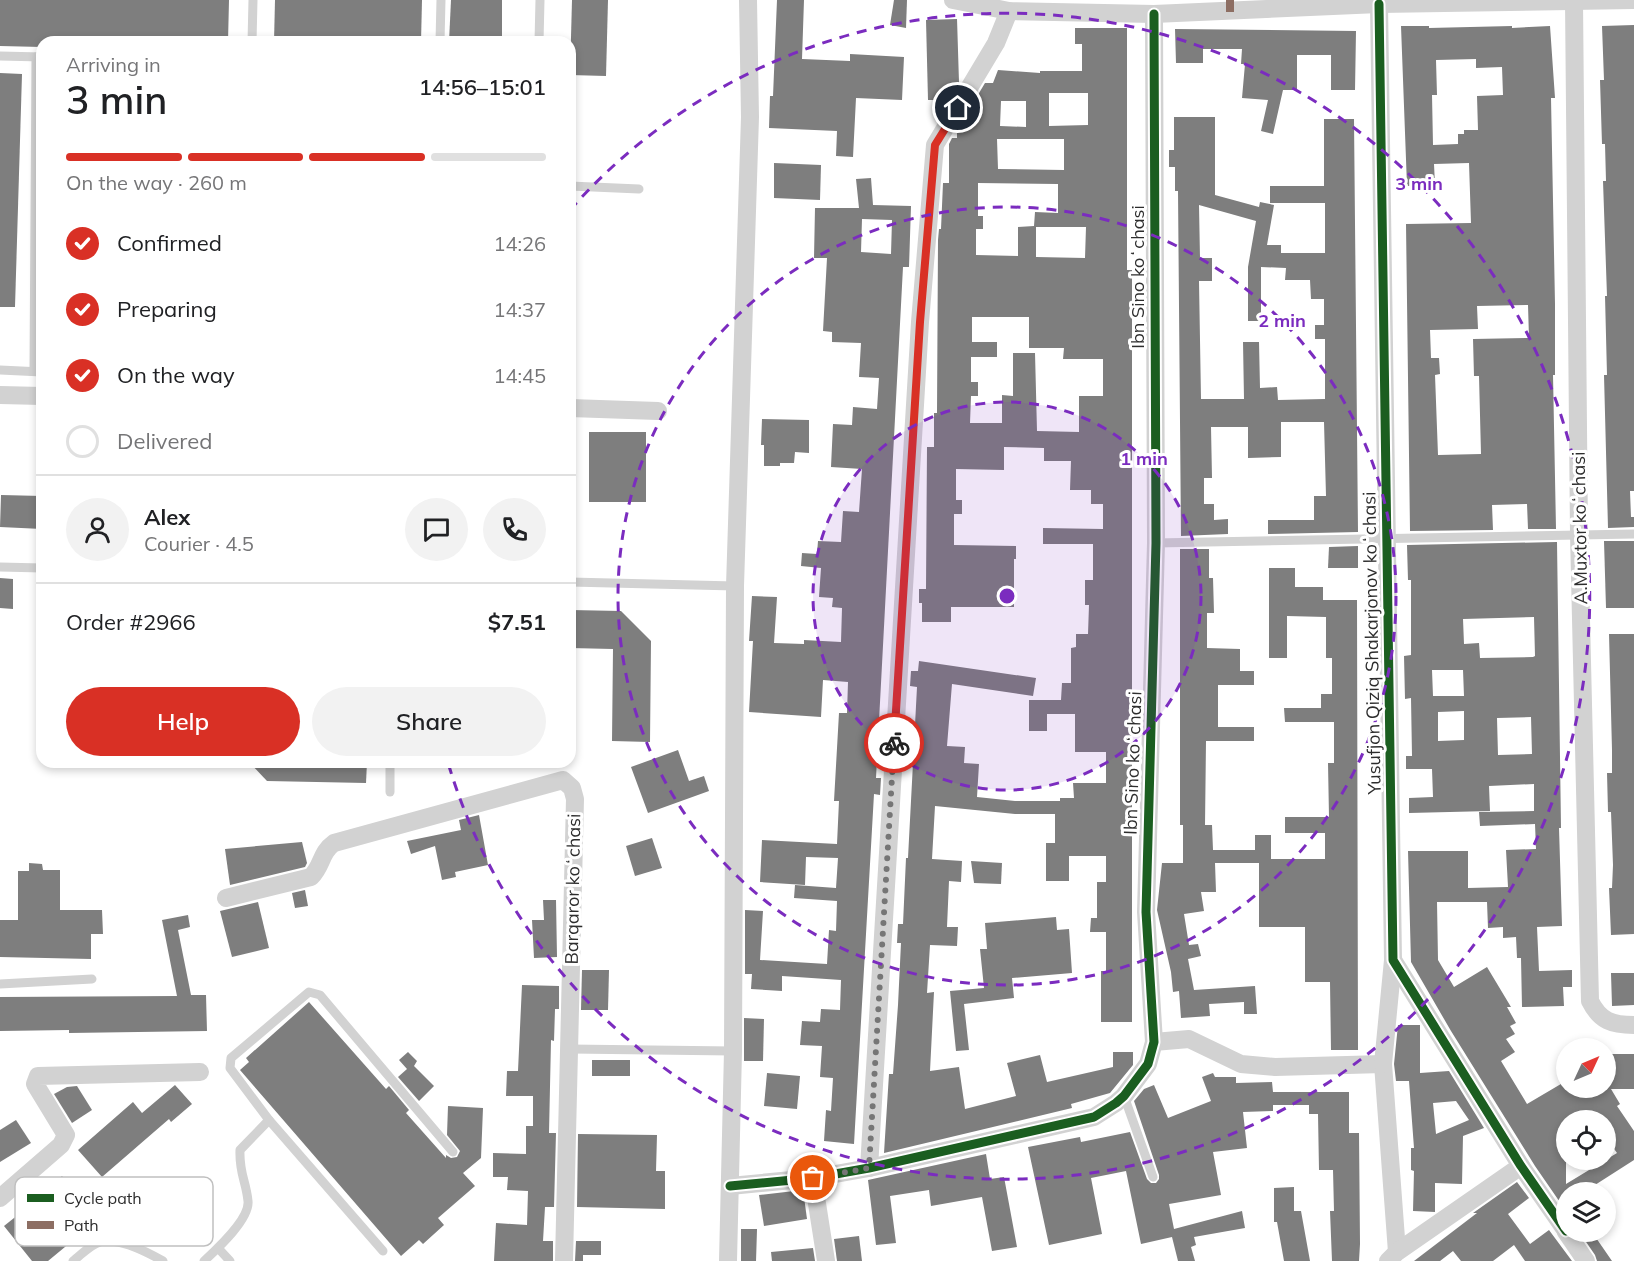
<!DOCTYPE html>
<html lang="en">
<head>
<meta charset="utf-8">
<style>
  :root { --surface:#fff; --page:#f2f2f2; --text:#202124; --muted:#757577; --line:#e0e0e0; --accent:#d93025 }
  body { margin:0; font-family:Mulish,sans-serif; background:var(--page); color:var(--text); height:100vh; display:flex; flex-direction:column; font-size:22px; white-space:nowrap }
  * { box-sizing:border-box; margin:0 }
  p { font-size:20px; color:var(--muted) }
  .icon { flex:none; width:33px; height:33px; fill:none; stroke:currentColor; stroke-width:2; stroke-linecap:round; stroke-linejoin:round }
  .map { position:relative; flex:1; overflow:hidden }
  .drawer { position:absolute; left:36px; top:36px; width:540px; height:732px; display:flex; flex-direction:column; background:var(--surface); border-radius:18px; box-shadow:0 3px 9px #0003 }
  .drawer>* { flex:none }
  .needle { width:39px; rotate:46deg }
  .controls { position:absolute; left:1556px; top:1038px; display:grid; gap:12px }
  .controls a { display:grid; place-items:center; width:60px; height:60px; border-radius:50%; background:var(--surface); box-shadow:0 3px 9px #0003; font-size:30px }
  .pin { position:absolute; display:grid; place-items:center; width:51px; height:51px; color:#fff; margin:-26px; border:3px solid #fff; border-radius:50%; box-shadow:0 2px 6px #0007 }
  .courier { position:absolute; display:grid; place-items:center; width:60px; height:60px; margin:-30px; border:4px solid #d93025; border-radius:50%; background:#fff; color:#222; box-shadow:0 2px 8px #0007 }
  .headline em { font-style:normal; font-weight:600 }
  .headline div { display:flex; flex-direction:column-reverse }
  .headline { display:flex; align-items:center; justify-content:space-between; height:102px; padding:0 30px }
  h1 { font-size:39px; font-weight:600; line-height:45px }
  .bar { display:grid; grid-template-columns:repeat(4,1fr); gap:9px 6px; align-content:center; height:72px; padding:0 30px }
  .bar i { height:8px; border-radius:4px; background:var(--line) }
  .bar .on { background:var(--accent) }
  .bar p { grid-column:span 4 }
  .line { display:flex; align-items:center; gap:15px; padding:0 30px; border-top:2px solid var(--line) }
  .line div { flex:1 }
  .round { display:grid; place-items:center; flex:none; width:63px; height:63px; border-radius:32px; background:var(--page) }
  ol { padding:0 30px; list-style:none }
  li { display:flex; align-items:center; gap:18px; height:66px }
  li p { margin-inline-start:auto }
  li .icon { padding:6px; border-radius:50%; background:var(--accent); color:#fff; stroke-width:4 }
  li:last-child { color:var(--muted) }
  li i { width:33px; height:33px; border:3px solid var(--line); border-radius:50% }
  .primary-button { display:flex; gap:12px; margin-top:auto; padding:12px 30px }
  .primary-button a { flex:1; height:69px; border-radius:36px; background:var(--accent); color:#fff; font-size:24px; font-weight:600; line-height:69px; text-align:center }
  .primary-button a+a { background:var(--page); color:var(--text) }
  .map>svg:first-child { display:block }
  .building { fill:#7e7e7e; fill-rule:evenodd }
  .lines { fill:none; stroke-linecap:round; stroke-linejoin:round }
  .service { stroke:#d2d2d2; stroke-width:9 }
  .minor { stroke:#d2d2d2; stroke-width:18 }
  .quiet { stroke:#8d6e63; stroke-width:8; stroke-dasharray:15 8; stroke-linecap:butt }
  .cycleway-casing { stroke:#fff; stroke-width:13 }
  .cycleway { stroke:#1b5e20; stroke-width:9 }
  .done { stroke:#767676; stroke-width:6; stroke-dasharray:0 10.8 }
  .route { stroke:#d93025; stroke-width:8 }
  .ring { fill:none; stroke:#7b2cbf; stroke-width:3; stroke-dasharray:10 8 }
  .labels { text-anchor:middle; stroke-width:6; stroke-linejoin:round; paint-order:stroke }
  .street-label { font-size:18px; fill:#2d2d2d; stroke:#fff }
  .key { fill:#fff; stroke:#c0c0c0; stroke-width:1.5 }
  .key-label { font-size:16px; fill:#2d2d2d }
  .centre { fill:#7b2cbf; stroke:#fff; stroke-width:3 }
  .ring-label { font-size:18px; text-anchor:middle; font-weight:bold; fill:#7b2cbf; stroke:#fff; stroke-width:6; stroke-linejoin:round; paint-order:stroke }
</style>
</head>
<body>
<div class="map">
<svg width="1634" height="1261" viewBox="0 0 1634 1261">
  <rect width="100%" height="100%" fill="#fff"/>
  <g class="building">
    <path d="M0,0H229L228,42H42V47L0,46Z"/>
    <path d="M275,0H422L421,42H274Z"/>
    <path d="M451,0H502V42H449Z"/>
    <path d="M572,0H608L606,76L570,75Z"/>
    <path d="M777,0H804L802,59L850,61V54L904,57L902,100L856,98L853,157L836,156L837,131L769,128L770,96H773Z"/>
    <path d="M894,0H907L906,28L890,25Z"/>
    <path d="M957,19L959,83L949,100H928L926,20Z"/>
    <path d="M1634,25V491H1630L1631,517H1634V527L1608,528L1604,375H1607L1605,296H1607L1603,181H1606L1605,144H1602L1600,80H1604L1602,26Z"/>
    <path d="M1401,26H1429V28L1512,26V28L1550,26L1555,98H1551L1555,304V375H1553L1556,529H1528L1527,504L1492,505L1493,530L1410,531L1406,224L1471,223L1469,163L1434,164L1435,185L1407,186ZM1476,59V68L1502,67L1503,95L1477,96L1478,130H1464V134H1458V144L1433,145L1432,95H1437L1436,60ZM1528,305L1529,338L1473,339L1474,376H1479L1481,454L1438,455L1435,375L1440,374L1439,358H1431L1430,330L1478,329L1477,306Z"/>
    <path d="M1075,28H1127V270H1132V1022H1101V971H1106V932H1090L1091,918H1097V882H1106V856H1069V881H1046V843H1055V814H1015L935,806L932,859L962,861L961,882L949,881L947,927H958L957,946L930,945L927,993L934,992L930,1071L959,1067L965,1109L1016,1096L1007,1063L1040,1055L1047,1082L1113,1067V1052H1133V1065L1110,1093L1071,1104L1072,1108L884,1153L889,1074H893L898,1005L901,943H897L898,924H903L906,858H908L917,687L910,686L911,671H918L919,661L1036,678L1033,696L952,684L947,746L965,747L964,763L979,764L977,797L1015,801H1060V798H1074L1073,783H1106V752H1075V714H1047V731H1029V700H1061L1062,683H1071V648L1076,647V634H1088L1089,605H1085V580H1093V544H1043V528L1103,529V504H1091V490H1070L1071,461H1044V448L1004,447V470L956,469V500H962V514H954V545L1016,546V559H1014V607H951V622H922V603H919V589H926L927,447H934V413H937L938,240L939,229H941L943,183H949V144L952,138H957V130L985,83H993L998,70L1040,73V71H1082V44H1075ZM1049,93H1088V125L1049,126ZM1001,101H1026V127L1000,126ZM997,139H1064V170L998,169ZM978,183L1058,184V213L1035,212L1034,226L1018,227V256L976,255V229H983V216H978ZM1036,227H1086L1085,258L1036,257ZM972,317H1029V348H1064L1063,359H1103V396H1079V432L1037,431L1035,353H1013V396L1002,395V423H970L971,396H978V382H971V357H997V342H972Z"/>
    <path d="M1175,29L1356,31L1355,90H1331V55H1297V90H1283L1273,134L1261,131L1268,100L1242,98L1245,64H1241L1242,49H1203V63H1176Z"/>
    <path d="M0,73L22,74L15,307H0Z"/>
    <path d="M1174,117H1215V195L1259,207L1260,202L1274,205L1267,245H1281V253H1325V203H1270V186H1324V119H1354L1358,532L1268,534V520H1314V496H1326L1324,422H1281V457L1248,458V427H1211L1212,478H1204V504H1214V520L1228,519V534L1181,536L1178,191H1175V167H1169V150H1174ZM1199,205L1256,221L1248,267V321H1261V267L1286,268L1285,280H1310L1311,299H1324V325H1315V339H1325V399L1278,400L1277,387L1260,388L1259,342H1243L1244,399H1201L1199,281H1212V258H1200Z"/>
    <path d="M774,163L821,165L820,200L774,198Z"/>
    <path d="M871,178L873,205L911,206L909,267H903L876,778H881L880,795L874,794L854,1144L824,1141L826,1110L831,1111L833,1078L820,1077L822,1046L800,1045L802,1021L820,1022L821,1009L840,1010L841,980L782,976V991L751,989L752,974H745V910L763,911L760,960L827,964L829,930L836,931L837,901L794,898L795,885L836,888L838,858L806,857L805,885L760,882L762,840L837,844L839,801H834L839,713H847L848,682L823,680L821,717L749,712L753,641H749L752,596L777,597L774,643L804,644V640L841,642L842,608L832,607L833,598L819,597L821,568L801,566L802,553L817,554L818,541L841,542L843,511L859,512L862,469L831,467L833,424L852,425L853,407L877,409L879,378L859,377L861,343L832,342V332L823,331L827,258H814L815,208H859L856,179ZM862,219L892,220L891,254L861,252Z"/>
    <path d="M762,419L809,420V453L795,452L794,463H780V466H764V445H761Z"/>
    <rect x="589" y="432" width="57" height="70"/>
    <path d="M1,495L42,496V529L0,527Z"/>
    <path d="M1604,541H1634V608H1606Z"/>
    <path d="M1557,542L1561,828H1559L1562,926L1537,927L1539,971L1572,970V987H1563L1564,1006L1522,1007L1521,958H1517L1516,937L1503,938V927L1488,928L1487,902H1437L1438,960L1454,987L1487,967L1511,1007H1507L1516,1023L1510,1026L1515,1034L1506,1039L1515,1052L1501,1061L1527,1104L1566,1081V1088H1603L1605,1091V1054H1634V1089H1611L1620,1104L1617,1106L1634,1131V1160L1584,1192H1566V1211L1535,1166L1451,1031L1411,962L1408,851H1468V888L1508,887L1506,850L1536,849L1535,824L1480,826L1479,812L1534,811V784L1489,786L1490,811L1409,813V798L1433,797L1432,769H1406V756H1412L1411,698L1405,699L1404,656L1411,655V580H1408L1407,545ZM1534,617L1535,656L1533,657L1480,658L1479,643L1464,644L1463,619ZM1432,670H1463L1464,696H1433ZM1464,711V740L1438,741V712ZM1531,717L1532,754L1498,755L1497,718ZM1566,1120H1605V1136L1617,1153L1566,1184Z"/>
    <path d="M1358,546V568H1328L1329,547Z"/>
    <path d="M1180,549H1209V578H1213L1214,613H1207V648L1240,649V671H1254V685H1218V727H1254V741H1206L1205,825H1212L1213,850H1255V835H1271V859H1325V833H1285V817H1329L1328,763H1334V722H1285L1284,708H1321V694H1332V658H1326V617L1287,616V658H1269V568H1295V587H1323V600H1357L1358,1050H1331L1330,982H1305V927H1259V863H1215L1216,892H1201L1204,911L1184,914L1189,945L1198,944L1201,956L1188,959L1194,990L1255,986L1257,1014H1244V1002L1209,1004L1210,1016L1181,1018L1179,991L1173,992L1171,972L1157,910L1162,863H1183V825H1180Z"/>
    <path d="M0,578L13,579V609L0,608Z"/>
    <path d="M570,610L621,611L651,641L650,742L612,741L613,649L570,648Z"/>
    <path d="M1609,634H1634V934L1611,935L1609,888H1612L1613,865L1611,812H1608L1607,773H1612V750Z"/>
    <path d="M678,750L689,781L704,776L709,791L648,813L631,767Z"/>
    <path d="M249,762H367L366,783L267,781Z"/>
    <path d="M479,815L488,865L455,872L456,877L442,880L435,846L411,854L407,841L461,830L459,820Z"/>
    <path d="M652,838L662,868L635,876L626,846Z"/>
    <path d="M302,842L307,863L305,867L230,885L225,849Z"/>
    <path d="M971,861L1002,863L1001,884L974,883Z"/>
    <path d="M29,863L42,864L43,870H60V910H102L103,934H91V959L0,957V920H18V871H29Z"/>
    <path d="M305,890L308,906L295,908L292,893Z"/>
    <path d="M543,900H556L557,957L534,958L532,920H544Z"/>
    <path d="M258,902L269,948L232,957L220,911Z"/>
    <path d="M188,915L190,927L178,930L191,995H206L207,1031L69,1033V1030L0,1031V997L177,996L162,920Z"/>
    <path d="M1056,917L1057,930L1069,929L1072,973L1012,978L1014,998L964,1004L969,1050L956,1051L950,991L984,988L980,949H987L985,923Z"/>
    <path d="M582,970H609L608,1010H581Z"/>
    <path d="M1611,973H1634V1005L1612,1006Z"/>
    <path d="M522,985L559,986V1009H555L554,1041L551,1040L549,1133H556L554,1207H545L543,1241H553V1261H494L496,1223L527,1225L528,1191L507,1190L508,1177H493V1153L526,1154V1126H533V1096H506L507,1071H518Z"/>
    <path d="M309,1002L386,1089L389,1086L409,1110L406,1113L446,1158V1155L451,1158L457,1157L460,1151L447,1135L448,1106L483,1108L481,1158L463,1173L475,1186L438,1218L444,1225L423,1244L419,1240L401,1256L240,1070L249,1062L246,1058Z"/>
    <path d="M744,1018L764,1019L763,1061H744Z"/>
    <path d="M1398,1025H1420V1073L1449,1071L1484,1128L1463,1136L1462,1184L1435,1183V1212L1413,1211L1414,1171L1411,1170V1148H1414L1409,1081H1396L1394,1064ZM1456,1101L1469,1120L1436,1134L1433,1103Z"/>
    <path d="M408,1052L417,1061L414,1066L434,1086L419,1101L398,1077L407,1069L399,1060Z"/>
    <rect x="592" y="1060" width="38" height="16"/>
    <path d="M767,1073L800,1076L797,1109L764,1106Z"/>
    <path d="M1213,1073L1215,1077H1236V1083L1272,1082L1273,1092H1349V1133H1359L1360,1244L1359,1261H1332L1330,1211H1334L1333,1170H1319L1318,1114H1309V1105H1273V1111L1243,1112L1247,1148L1213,1152L1221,1195L1169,1204L1174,1229L1242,1211L1245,1228L1194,1237L1196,1245L1191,1247L1195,1261H1178L1172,1237L1141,1244L1126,1171L1091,1178L1102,1234L1049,1245L1028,1147L1080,1137L1081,1142L1130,1132L1147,1179L1151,1183H1156L1159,1179V1175L1134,1101L1144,1089L1154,1085L1168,1118L1211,1101L1202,1077Z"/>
    <path d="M175,1085L192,1104L171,1122L169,1119L102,1177L78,1150L133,1102L142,1113Z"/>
    <path d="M77,1086L92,1110L72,1123L54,1094L67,1087Z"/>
    <path d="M16,1120L31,1143L0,1162V1130Z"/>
    <path d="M578,1134L657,1135L656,1171H665V1209L577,1207Z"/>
    <path d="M986,1154L990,1179L1004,1177L1017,1247L992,1251L982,1197L931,1206L929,1190L890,1196L896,1243L876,1245L868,1180Z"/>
    <path d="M62,1176L79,1197L76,1200L94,1223L48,1261H32L4,1226L39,1198L38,1197Z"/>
    <path d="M1517,1182L1529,1198L1508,1214L1530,1244L1549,1230L1572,1261H1525L1514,1245L1493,1261H1461L1453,1251L1440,1261H1414L1477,1213H1473Z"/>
    <path d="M1294,1187V1211H1301L1310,1261H1284L1277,1222H1274V1188Z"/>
    <path d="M803,1190L807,1219L764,1226L759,1195Z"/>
    <path d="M741,1229H757L756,1261H741Z"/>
    <path d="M1589,1232H1592L1612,1261H1597L1595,1255L1582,1236Z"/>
    <path d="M859,1236L862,1261H837L834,1239Z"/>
    <path d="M576,1241H601V1255H583V1261H575Z"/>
    <path d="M813,1248L815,1261H772L771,1252Z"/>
  </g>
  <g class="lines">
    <g class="service">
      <path d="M252,42L253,0"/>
      <path d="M440,42L441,0"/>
      <path d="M539,42L540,0"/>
      <path d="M0,56L42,57"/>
      <path d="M570,186L639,189"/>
      <path d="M0,370L42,372"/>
      <path d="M34,371L36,57"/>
      <path d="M1156,543L1634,534"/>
      <path d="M0,567L42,568"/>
      <path d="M570,582L735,586"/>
      <path d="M390,792V762"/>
      <path d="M0,984L92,979"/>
      <path d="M570,1049L733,1051"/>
      <path d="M1124,1096L1153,1177"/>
      <path d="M269,1120L383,1251"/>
      <path d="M218,1248L230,1261"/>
      <path d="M73,1261C81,1255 91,1244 100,1242C119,1237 147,1252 163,1261"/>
      <path d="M204,1261C217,1249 250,1219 248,1201C246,1181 239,1173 240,1150L269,1120L230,1068L231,1058L309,992L320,995L453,1152"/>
    </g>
    <g class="minor">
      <path d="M953,0L1009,11L1154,14L1379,4L1634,0"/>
      <path d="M1574,1L1579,534L1590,1001C1600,1021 1612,1025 1634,1025"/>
      <path d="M1379,4L1393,960L1521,1166L1566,1231"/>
      <path d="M0,395L42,396"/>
      <path d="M570,408L658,411"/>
      <path d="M226,898L311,877C323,865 320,853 334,843L563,780L572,788L575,799L564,1261"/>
      <path d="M1154,1042L1189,1039L1241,1064L1275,1067L1383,1064L1397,1252"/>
      <path d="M1383,1064L1393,960"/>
      <path d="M869,1168L920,322L935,145L996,43L1009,11"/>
      <path d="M813,1178L826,1261"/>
      <path d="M730,1186L813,1178L869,1168L1094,1117L1116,1103L1124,1096L1148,1064L1154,1042L1146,912L1156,543L1154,14"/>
      <path d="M0,1198L61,1145L66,1135L35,1084L38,1076L200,1072"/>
      <path d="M1566,1232L1586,1261"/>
      <path d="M728,1261L733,1051L735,586L750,117L748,0"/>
      <path d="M1388,1261L1397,1252L1521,1166"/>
    </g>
    <path class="quiet" d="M1230,0V12"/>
    <g class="cycleway-casing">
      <g id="cycleway">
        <path d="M1379,4L1393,960L1521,1166L1566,1231"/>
        <path d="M730,1186L813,1178L869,1168L1094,1117L1116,1103L1124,1096L1148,1064L1154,1042L1146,912L1156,543L1154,14"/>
      </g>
    </g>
    <use href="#cycleway" class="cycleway"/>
  </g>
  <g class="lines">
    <path class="done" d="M813,1178L869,1168L894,743"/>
    <path class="route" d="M894,743L920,322L935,145L958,108"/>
  </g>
  <circle cx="1007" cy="596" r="194" fill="#7b2cbf" fill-opacity=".12"/>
  <g class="ring">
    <circle cx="1007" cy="596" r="194"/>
    <circle cx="1007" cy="596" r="389"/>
    <path d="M570 210A583 583 0 1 1 449 766"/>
  </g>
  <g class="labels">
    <g class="street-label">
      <text transform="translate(1138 277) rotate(-90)" y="6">Ibn Sino koʻchasi</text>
      <text transform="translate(1580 528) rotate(-91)" y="6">A.Muxtor koʻchasi</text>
      <text transform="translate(1372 643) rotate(-91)" y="6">Yusufjon Qiziq Shakarjonov koʻchasi</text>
      <text transform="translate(1133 763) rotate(-88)" y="6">Ibn Sino koʻchasi</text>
      <text transform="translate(573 889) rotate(-89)" y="6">Barqaror koʻchasi</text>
    </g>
  </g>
  <rect x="15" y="1177" width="198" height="69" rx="9" class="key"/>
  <rect x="27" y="1194" width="27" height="8" fill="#1b5e20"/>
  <rect x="27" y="1221" width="27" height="8" fill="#8d6e63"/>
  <g class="key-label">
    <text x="64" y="1204">Cycle path</text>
    <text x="64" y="1231">Path</text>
  </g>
  <circle cx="1007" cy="596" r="9" class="centre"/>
  <g class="ring-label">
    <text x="1419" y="190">3 min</text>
    <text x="1282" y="327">2 min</text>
    <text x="1144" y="465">1 min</text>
  </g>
</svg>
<div class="controls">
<a><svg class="needle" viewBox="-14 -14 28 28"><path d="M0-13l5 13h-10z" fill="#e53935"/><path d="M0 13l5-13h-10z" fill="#757577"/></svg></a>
<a><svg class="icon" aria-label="locate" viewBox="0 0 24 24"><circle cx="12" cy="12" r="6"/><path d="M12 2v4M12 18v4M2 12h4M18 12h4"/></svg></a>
<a><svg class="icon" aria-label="layers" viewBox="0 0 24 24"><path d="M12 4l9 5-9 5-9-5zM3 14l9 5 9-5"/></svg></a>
</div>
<div class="pin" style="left:813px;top:1178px;background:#ea580c"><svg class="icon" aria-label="bag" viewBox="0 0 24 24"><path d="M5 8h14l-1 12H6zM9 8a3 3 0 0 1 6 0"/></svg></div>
<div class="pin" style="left:958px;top:108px;background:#1f2937"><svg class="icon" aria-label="home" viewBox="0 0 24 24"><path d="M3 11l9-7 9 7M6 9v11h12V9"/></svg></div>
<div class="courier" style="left:894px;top:743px"><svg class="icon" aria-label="bike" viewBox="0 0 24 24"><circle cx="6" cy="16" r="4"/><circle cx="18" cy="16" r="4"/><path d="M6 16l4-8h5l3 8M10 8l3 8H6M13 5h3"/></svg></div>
<section class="drawer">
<div class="headline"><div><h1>3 min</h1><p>Arriving in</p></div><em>14:56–15:01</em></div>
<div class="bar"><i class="on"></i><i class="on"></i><i class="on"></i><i></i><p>On the way · 260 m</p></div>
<ol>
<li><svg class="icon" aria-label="check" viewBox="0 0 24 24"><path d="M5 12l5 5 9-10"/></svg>Confirmed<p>14:26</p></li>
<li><svg class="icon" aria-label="check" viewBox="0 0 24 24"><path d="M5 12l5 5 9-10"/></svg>Preparing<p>14:37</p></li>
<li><svg class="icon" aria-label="check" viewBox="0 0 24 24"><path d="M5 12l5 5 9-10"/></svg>On the way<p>14:45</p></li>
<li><i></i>Delivered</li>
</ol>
<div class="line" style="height:108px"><a class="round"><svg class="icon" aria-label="person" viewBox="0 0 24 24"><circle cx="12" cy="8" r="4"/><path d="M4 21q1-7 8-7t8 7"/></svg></a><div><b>Alex</b><p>Courier · 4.5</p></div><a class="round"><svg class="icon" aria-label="chat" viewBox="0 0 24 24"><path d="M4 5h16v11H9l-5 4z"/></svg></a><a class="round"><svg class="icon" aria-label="phone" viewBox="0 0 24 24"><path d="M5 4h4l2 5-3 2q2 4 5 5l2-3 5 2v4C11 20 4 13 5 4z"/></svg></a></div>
<div class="line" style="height:78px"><div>Order #2966</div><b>$7.51</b></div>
<div class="primary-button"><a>Help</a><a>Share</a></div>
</section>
</div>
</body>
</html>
